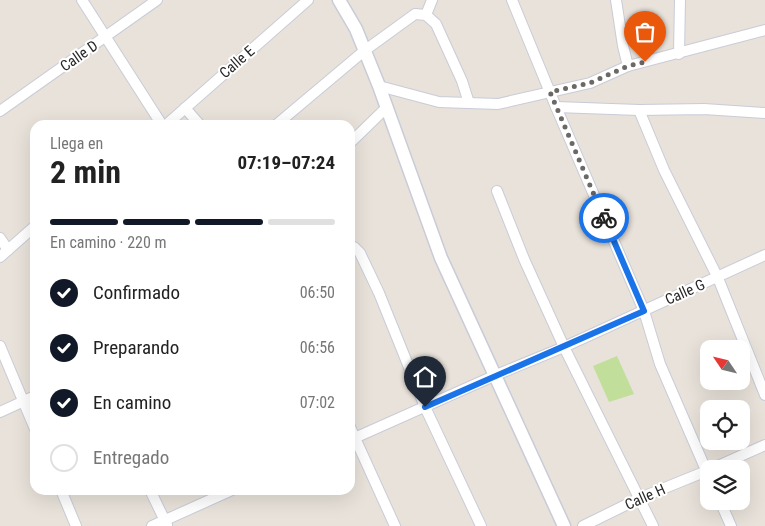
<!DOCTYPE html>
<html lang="es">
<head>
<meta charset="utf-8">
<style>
  :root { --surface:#fff; --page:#f6f6f6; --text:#222; --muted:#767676; --line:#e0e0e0; --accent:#111827 }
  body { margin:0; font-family:"Roboto Condensed",sans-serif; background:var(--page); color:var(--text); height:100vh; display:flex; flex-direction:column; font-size:19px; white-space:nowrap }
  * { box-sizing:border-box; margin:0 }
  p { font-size:16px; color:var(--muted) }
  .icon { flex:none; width:28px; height:28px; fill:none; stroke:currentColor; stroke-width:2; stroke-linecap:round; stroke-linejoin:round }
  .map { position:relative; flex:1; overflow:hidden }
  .sheet { position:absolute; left:30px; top:120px; width:325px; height:375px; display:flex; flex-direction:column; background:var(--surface); border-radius:15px; box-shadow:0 5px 20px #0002 }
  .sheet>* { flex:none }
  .needle { width:32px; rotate:305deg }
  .fabs { position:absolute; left:700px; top:340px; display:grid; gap:10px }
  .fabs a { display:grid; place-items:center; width:50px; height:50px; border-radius:10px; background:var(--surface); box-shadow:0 5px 20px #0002; font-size:25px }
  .pin { position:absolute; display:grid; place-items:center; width:42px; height:42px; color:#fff; margin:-51px -21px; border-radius:50% 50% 50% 0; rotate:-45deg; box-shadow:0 0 5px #0007 }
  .pin .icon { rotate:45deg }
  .courier { position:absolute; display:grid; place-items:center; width:50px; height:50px; margin:-25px; border:4px solid #1a73e8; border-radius:50%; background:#fff; color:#222; box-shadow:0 1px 6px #0007 }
  .headline em { font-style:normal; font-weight:700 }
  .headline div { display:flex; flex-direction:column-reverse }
  .headline { display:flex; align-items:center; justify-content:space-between; height:85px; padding:0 20px }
  h1 { font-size:32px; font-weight:700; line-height:38px }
  .bar { display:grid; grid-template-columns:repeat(4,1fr); gap:8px 5px; align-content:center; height:60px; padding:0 20px }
  .bar i { height:6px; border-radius:4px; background:var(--line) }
  .bar .active { background:var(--accent) }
  .bar p { grid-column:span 4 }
  ol { padding:0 20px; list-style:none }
  li { display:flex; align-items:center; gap:15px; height:55px }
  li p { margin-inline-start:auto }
  li .icon { padding:5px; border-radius:50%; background:var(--accent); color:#fff; stroke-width:4 }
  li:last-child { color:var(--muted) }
  li i { width:28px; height:28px; border:2px solid var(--line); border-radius:50% }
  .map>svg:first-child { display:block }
  .pitch { fill:#c1df9a }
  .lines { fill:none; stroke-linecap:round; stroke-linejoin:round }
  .minor-casing { stroke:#c9ccd7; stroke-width:12 }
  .tertiary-casing { stroke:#c9ccd7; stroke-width:15 }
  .minor { stroke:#fff; stroke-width:10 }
  .tertiary { stroke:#fff; stroke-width:12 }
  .done { stroke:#6b6866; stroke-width:5; stroke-dasharray:0 9 }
  .route { stroke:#1a73e8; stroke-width:6 }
  .labels { text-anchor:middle; stroke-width:4; stroke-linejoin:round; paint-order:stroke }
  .street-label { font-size:15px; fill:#272727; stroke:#fff }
</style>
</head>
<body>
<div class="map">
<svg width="765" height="526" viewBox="0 0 765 526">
  <rect width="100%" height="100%" fill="#e8e2da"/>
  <path class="pitch" d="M617,356L634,394L609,402L593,366Z"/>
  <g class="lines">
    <g class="minor-casing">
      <g id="minor">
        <path d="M82,0L162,125"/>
        <path d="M512,0L556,107L644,311L660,364L709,477"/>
        <path d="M616,0L623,46L628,66"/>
        <path d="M426,15L432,0"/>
        <path d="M679,54L680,0"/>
        <path d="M379,86L439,102L498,104L590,83L628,66L765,30"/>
        <path d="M556,107L639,110L704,109L765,113"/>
        <path d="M185,108L200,125"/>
        <path d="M639,110L664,170L718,278L765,395"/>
        <path d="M0,111L157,0"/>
        <path d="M166,125L308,0"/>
        <path d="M276,125L364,51L415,14L426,15L436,24L462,81L469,103"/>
        <path d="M350,143L387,107"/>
        <path d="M497,191L524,259L564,347L653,526"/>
        <path d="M0,238L8,250"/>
        <path d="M350,246L354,247L360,253L379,293L425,407L481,526"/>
        <path d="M0,257L35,226"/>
        <path d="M0,346L35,429"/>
        <path d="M0,412L35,396"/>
        <path d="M350,427L395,526"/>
        <path d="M350,440L496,375L564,347L765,255"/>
        <path d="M711,469L765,445"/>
        <path d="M61,490L76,526"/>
        <path d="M150,490L167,525"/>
        <path d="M720,501L731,526"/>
        <path d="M152,526L232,490"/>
        <path d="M583,526L640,498L709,470"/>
      </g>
    </g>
    <g class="tertiary-casing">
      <path id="tertiary" d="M339,0L356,29L379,86L441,258L564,526"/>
    </g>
    <use href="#minor" class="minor"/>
    <use href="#tertiary" class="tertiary"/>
  </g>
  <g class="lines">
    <path class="done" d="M604,218L550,92L590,83L628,66L645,62"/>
    <path class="route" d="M425,407L644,311L604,218"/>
  </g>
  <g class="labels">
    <g class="street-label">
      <text transform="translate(79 56) rotate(-35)" y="5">Calle D</text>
      <text transform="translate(237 62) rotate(-41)" y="5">Calle E</text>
      <text transform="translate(685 292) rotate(-24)" y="5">Calle G</text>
      <text transform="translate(645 497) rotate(-24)" y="5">Calle H</text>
    </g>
  </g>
</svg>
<div class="fabs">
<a><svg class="needle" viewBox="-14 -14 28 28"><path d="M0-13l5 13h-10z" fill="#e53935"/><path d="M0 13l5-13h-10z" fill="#767676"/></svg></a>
<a><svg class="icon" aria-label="locate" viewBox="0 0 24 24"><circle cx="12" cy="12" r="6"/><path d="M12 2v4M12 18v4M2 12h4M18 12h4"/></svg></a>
<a><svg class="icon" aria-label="layers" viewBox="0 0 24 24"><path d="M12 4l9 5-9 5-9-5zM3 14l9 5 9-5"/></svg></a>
</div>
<div class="pin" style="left:645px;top:62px;background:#ea580c"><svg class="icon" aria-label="bag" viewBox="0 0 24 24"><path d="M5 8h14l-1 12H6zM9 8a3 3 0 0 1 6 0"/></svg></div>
<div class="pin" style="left:425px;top:407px;background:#1f2937"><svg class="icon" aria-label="home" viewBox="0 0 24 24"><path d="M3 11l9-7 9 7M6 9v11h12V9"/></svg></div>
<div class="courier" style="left:604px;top:218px"><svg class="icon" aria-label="bike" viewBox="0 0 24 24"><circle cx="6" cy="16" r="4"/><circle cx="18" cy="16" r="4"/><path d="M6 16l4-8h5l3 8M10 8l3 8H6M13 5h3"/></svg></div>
<section class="sheet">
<div class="headline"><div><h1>2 min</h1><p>Llega en</p></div><em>07:19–07:24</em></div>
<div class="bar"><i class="active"></i><i class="active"></i><i class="active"></i><i></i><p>En camino · 220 m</p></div>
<ol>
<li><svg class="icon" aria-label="check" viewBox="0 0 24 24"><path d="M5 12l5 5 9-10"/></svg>Confirmado<p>06:50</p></li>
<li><svg class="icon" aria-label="check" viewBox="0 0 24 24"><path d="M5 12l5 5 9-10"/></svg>Preparando<p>06:56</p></li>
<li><svg class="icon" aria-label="check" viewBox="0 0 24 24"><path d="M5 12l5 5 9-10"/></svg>En camino<p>07:02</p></li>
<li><i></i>Entregado</li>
</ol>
</section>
</div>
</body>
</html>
